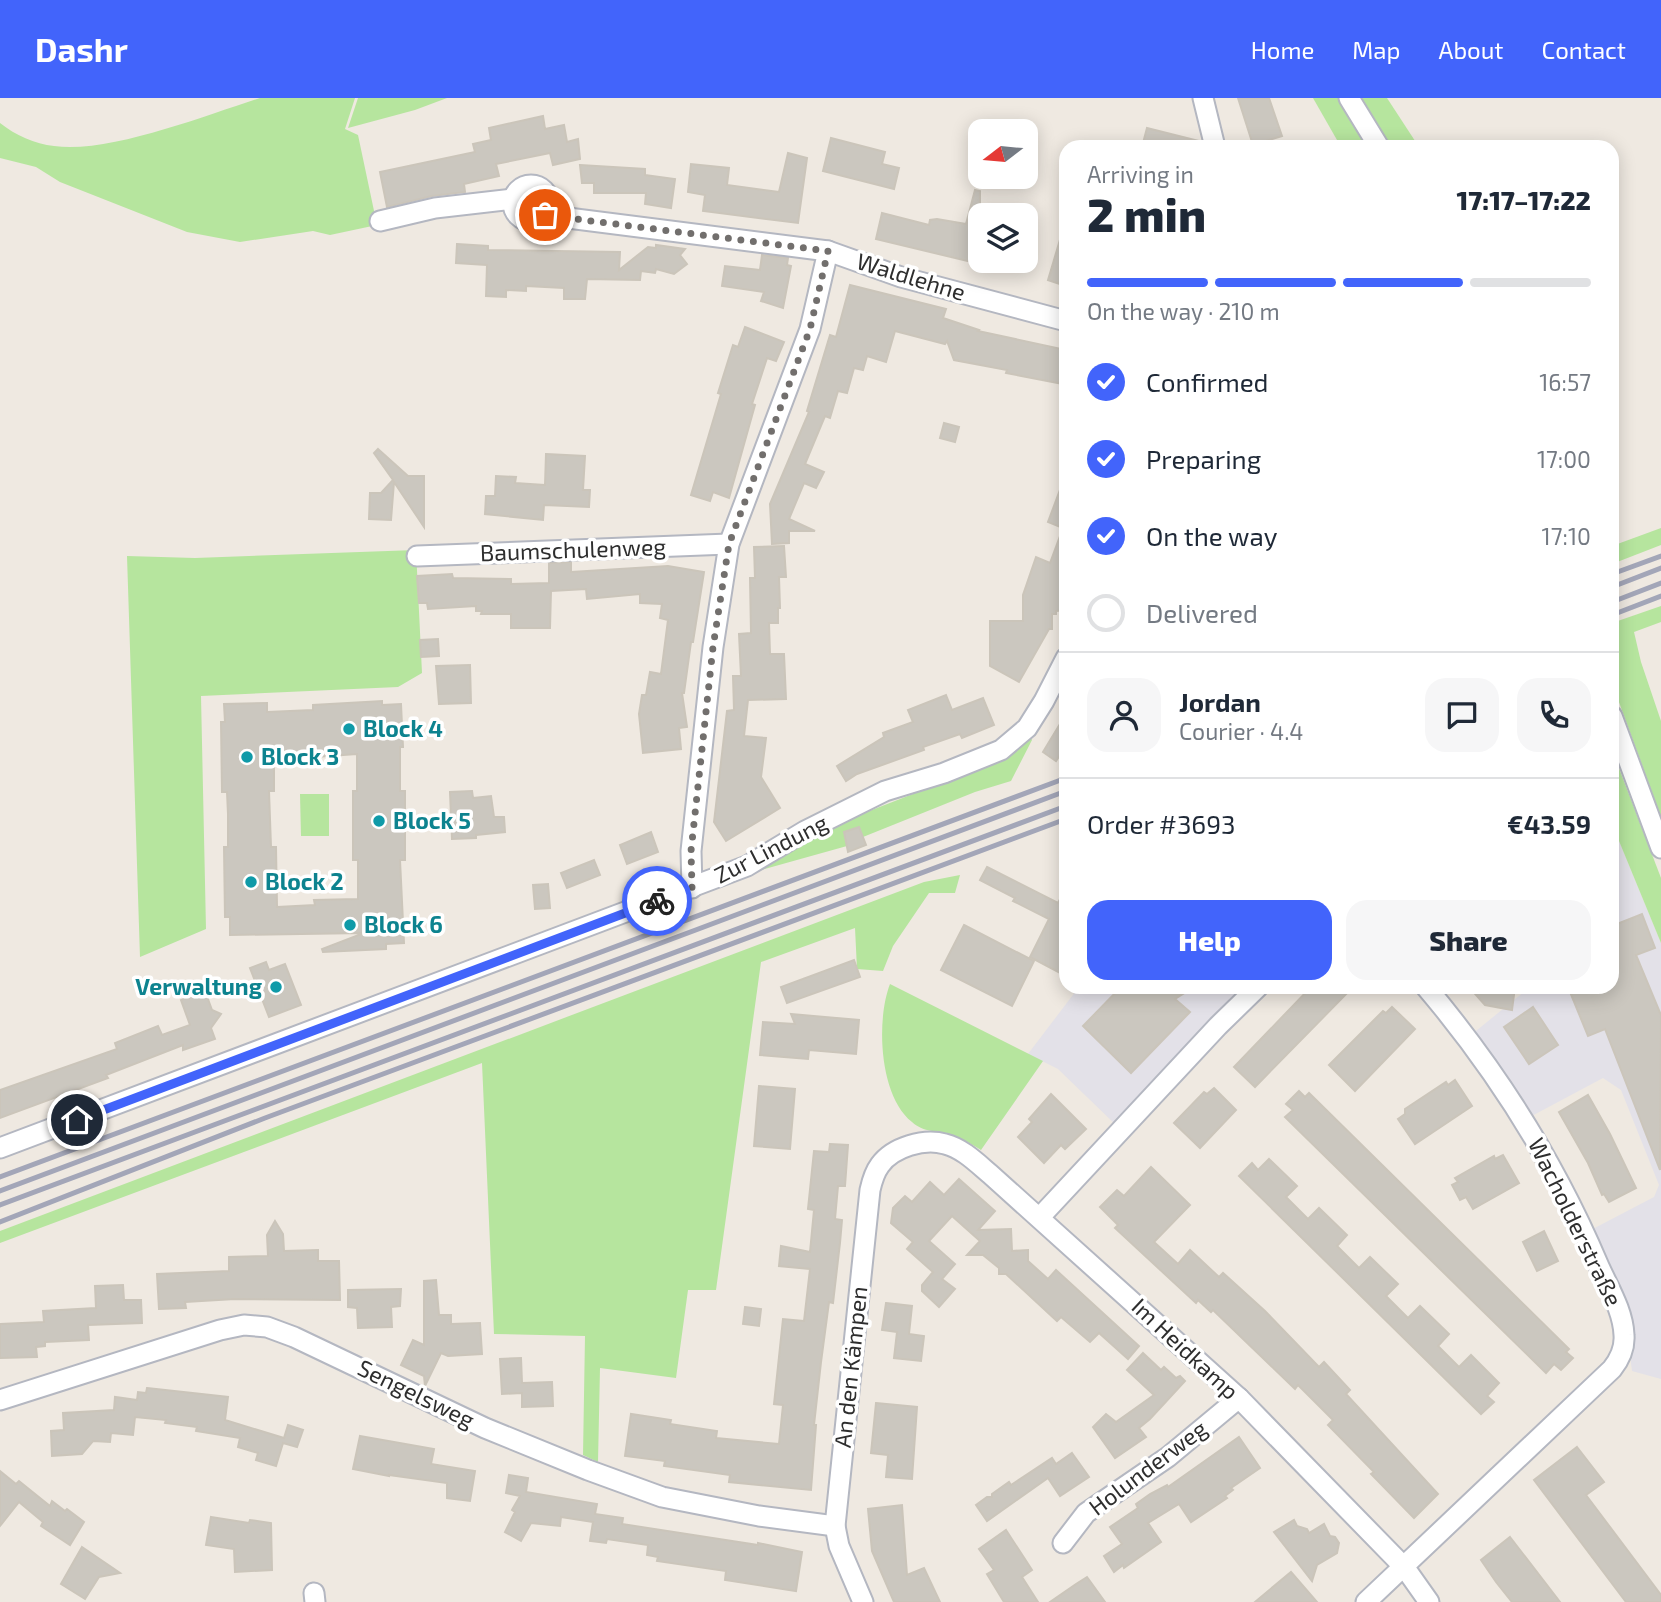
<!DOCTYPE html>
<html lang="en">
<head>
<meta charset="utf-8">
<style>
  :root { --surface:#fff; --page:#f6f6f7; --text:#1f2937; --muted:#747a83; --line:#e0e1e3; --accent:#4264fb }
  body { margin:0; font-family:"Exo 2",sans-serif; background:var(--page); color:var(--text); height:100vh; display:flex; flex-direction:column; font-size:26px; white-space:nowrap }
  * { box-sizing:border-box; margin:0 }
  p { font-size:23px; color:var(--muted) }
  .icon { flex:none; width:38px; height:38px; fill:none; stroke:currentColor; stroke-width:2; stroke-linecap:round; stroke-linejoin:round }
  .map { position:relative; flex:1; overflow:hidden }
  .details { position:absolute; left:1059px; top:42px; width:560px; height:854px; display:flex; flex-direction:column; background:var(--surface); border-radius:21px; box-shadow:0 4px 18px #0003 }
  .details>* { flex:none }
  .needle { width:46px; rotate:254deg }
  .buttons { position:absolute; left:968px; top:21px; display:grid; gap:14px }
  .buttons a { display:grid; place-items:center; width:70px; height:70px; border-radius:14px; background:var(--surface); box-shadow:0 4px 18px #0003; font-size:35px }
  .pin { position:absolute; display:grid; place-items:center; width:60px; height:60px; color:#fff; margin:-30px; border:4px solid #fff; border-radius:50%; box-shadow:0 2px 7px #0007 }
  .courier { position:absolute; display:grid; place-items:center; width:70px; height:70px; margin:-35px; border:5px solid #4264fb; border-radius:50%; background:#fff; color:#222; box-shadow:0 2px 9px #0007 }
  .overview em { font-style:normal; font-weight:800 }
  .overview div { display:flex; flex-direction:column-reverse }
  .overview { display:flex; align-items:center; justify-content:space-between; height:119px; padding:0 28px }
  h1 { font-size:46px; font-weight:800; line-height:52px }
  .bar { display:grid; grid-template-columns:repeat(4,1fr); gap:10px 7px; align-content:center; height:84px; padding:0 28px }
  .bar i { height:9px; border-radius:5px; background:var(--line) }
  .bar .current { background:var(--accent) }
  .bar p { grid-column:span 4 }
  .line { display:flex; align-items:center; gap:18px; padding:0 28px; border-top:2px solid var(--line) }
  .line div { flex:1 }
  .round { display:grid; place-items:center; flex:none; width:74px; height:74px; border-radius:21px; background:var(--page) }
  ol { padding:0 28px; list-style:none }
  li { display:flex; align-items:center; gap:21px; height:77px }
  li p { margin-inline-start:auto }
  li .icon { padding:7px; border-radius:50%; background:var(--accent); color:#fff; stroke-width:4 }
  li:last-child { color:var(--muted) }
  li i { width:38px; height:38px; border:4px solid var(--line); border-radius:50% }
  .primary-button { display:flex; gap:14px; margin-top:auto; padding:14px 28px }
  .primary-button a { flex:1; height:80px; border-radius:21px; background:var(--accent); color:#fff; font-size:28px; font-weight:800; line-height:80px; text-align:center }
  .primary-button a+a { background:var(--page); color:var(--text) }
  header { display:flex; align-items:center; gap:42px; box-sizing:border-box; height:98px; padding:0 35px; background:var(--accent); color:#fff }
  header strong { font-size:33px }
  nav { display:flex; gap:38px; margin-inline-start:auto; font-size:24px }
  .map>svg:first-child { display:block }
  .industrial { fill:#e3e1e8 }
  .green { fill:#b6e59e }
  .building { fill:#cbc7bf; stroke:#cbc5ba; stroke-width:2; fill-rule:evenodd }
  .lines { fill:none; stroke-linecap:round; stroke-linejoin:round }
  .minor-casing { stroke:#b4b7c1; stroke-width:23 }
  .minor { stroke:#fff; stroke-width:19 }
  .rail { stroke:#a3a6b8; stroke-width:5 }
  .done { stroke:#726f6d; stroke-width:7; stroke-dasharray:0 12.6 }
  .route { stroke:#4264fb; stroke-width:9 }
  .culture-dot { fill:#0f9aa8; stroke:#fff; stroke-width:2.5 }
  .labels { text-anchor:middle; stroke-width:7; stroke-linejoin:round; paint-order:stroke }
  .street-label { font-size:23px; fill:#2e2e2e; stroke:#fff }
  .culture-label { font-size:23px; font-weight:bold; fill:#0d838f; stroke:#fff; text-anchor:start }
</style>
</head>
<body>
<header>
<strong>Dashr</strong>
<nav><a>Home</a><a>Map</a><a>About</a><a>Contact</a></nav>
</header>
<div class="map">
<svg width="1661" height="1504" viewBox="0 0 1661 1504">
  <rect width="100%" height="100%" fill="#efe9e1"/>
  <g class="industrial">
    <path d="M1612,726L1661,845V1281L1632,1273L1626,1225L1587,1134L1654,1099L1659,1087L1621,992L1603,980L1528,1020L1471,937L1530,889H1612Z"/>
    <path d="M1079,889H1253L1116,1027L1058,971L1028,956Z"/>
  </g>
  <g class="green">
    <path d="M260,0H355L345,31L358,37L377,127L330,137L313,133L240,144L187,134L60,84L36,69L0,60V25C15,37 35,46 54,48C109,56 206,17 260,0Z"/>
    <path d="M358,0H447L415,12L348,30Z"/>
    <path d="M1313,0H1339L1370,49H1341Z"/>
    <path d="M1362,0H1387L1419,49H1391Z"/>
    <path d="M1661,430V447L1612,466V448Z"/>
    <path d="M416,452L422,575L398,589L201,598L206,831L140,859L127,458L195,460Z"/>
    <path d="M1661,508V524L1634,534L1641,564L1661,623V719L1612,585V525Z"/>
    <path d="M1029,635L1032,642L1011,683L975,694L863,739L847,748L747,776L811,740L854,719L1005,660Z"/>
    <path d="M1612,652L1661,780V845L1612,726Z"/>
    <path d="M300,696H329V738H301Z"/>
    <path d="M960,777L955,795H929L893,848L883,873L857,871L855,830L761,864L716,1192H688L676,1280L600,1270L598,1364L583,1357L585,1238L494,1236L482,965L0,1145V1133L924,784Z"/>
    <path d="M890,886L1043,963L981,1052C972,1046 962,1041 952,1037C937,1032 924,1035 912,1024C879,998 876,922 890,886Z"/>
  </g>
  <g class="building">
    <path d="M1238,0H1269L1282,38L1253,47Z"/>
    <path d="M543,18L545,31L564,27L567,44L578,41L580,61L553,67L550,55L496,66L499,78L464,86L465,94L432,98L387,109L380,74L475,54L473,46L491,42L489,30Z"/>
    <path d="M1147,30L1199,43V49H1142Z"/>
    <path d="M831,40L885,54L882,66L899,70L894,91L823,73Z"/>
    <path d="M788,55L807,60L798,125L703,113L705,97L688,94L691,66L729,70L727,87L779,94Z"/>
    <path d="M580,67L645,71V77L675,81L671,110L645,106L646,95H594V85H582Z"/>
    <path d="M975,92L980,93V166L876,141L882,115L929,127L930,122L937,121L966,126Z"/>
    <path d="M1062,135L1066,136V188L1048,182Z"/>
    <path d="M457,146L488,148V152L620,154L619,172L648,149L656,150V147L685,151L680,157L687,166L674,176L656,171L655,175L641,173L640,182L587,181L585,201H564V190L526,188V193L506,192V199L486,198L487,167L456,165Z"/>
    <path d="M762,157L788,160L787,167L791,168L783,210L761,203L764,194L722,188L725,168L760,172Z"/>
    <path d="M850,187L946,211L943,220L979,232L978,233L1066,252L1063,286L1006,275L1007,272L954,262L947,243L945,246L895,233L886,264L867,258L863,272L854,270L847,295L838,293L830,320L825,318L805,366L824,374L816,390L804,385L789,421L815,433H789V445L772,446L770,406L809,314L807,313L830,237L836,239Z"/>
    <path d="M745,229L784,244L776,263L767,260L752,306L755,307L729,400L713,394L710,403L691,397L721,296L718,295L733,247L738,249Z"/>
    <path d="M944,325L959,329L955,344L940,340Z"/>
    <path d="M378,351L408,378H424V429L394,384L391,422L369,421L370,395H381L393,382L374,355Z"/>
    <path d="M546,356L585,358L583,392H590L589,409L544,407L543,422L485,416L486,398H495L496,378L516,379L515,385L545,387Z"/>
    <path d="M1064,381L1066,512L1056,513V516H1052V531H1049L1019,584L990,568V523H1023V497L1036,459L1050,465L1063,430L1048,424Z"/>
    <path d="M784,448L786,479H779L780,510H778V525H769L770,556H784L786,601L748,602L744,638L766,640L761,679L780,710L726,743L714,724L727,613L734,612L733,578H741L739,536L751,535L750,480H755L754,449Z"/>
    <path d="M571,464V474L668,468L704,474L693,544H691L684,595H682L687,629L679,630L681,651L643,655L639,616L642,597H646L650,574L661,576L668,522L660,520L662,506L640,505V496L587,501L586,491L551,493L550,530H511V516H481L482,513H476V508L428,511L427,505H419L417,478L452,476L453,480L511,481V486L549,485V465Z"/>
    <path d="M438,541L439,558L421,559L420,542Z"/>
    <path d="M470,567L471,605L439,606L436,568Z"/>
    <path d="M946,597L952,612L983,600L994,627L962,640L960,636L923,649L924,652L857,676L846,683L837,668L884,639L883,635L913,624L908,612Z"/>
    <path d="M382,603V607L401,606L403,649H400V693H405V762H400L404,845L386,846V851L323,854L322,851L364,835L230,837V819H225L224,749H228V716L227,694H222L221,624H225L224,606L267,605V614L313,612V607ZM316,654V659L357,656V693H353V762H358V801L314,802L315,807L277,809L276,749H271L269,693H274V656Z"/>
    <path d="M1066,616V648L1056,663L1043,654Z"/>
    <path d="M472,693L473,700L491,698L494,719H504L505,734L476,737V740L452,741L450,694Z"/>
    <path d="M859,729L866,747L848,754L844,734Z"/>
    <path d="M651,734L658,754L627,766L620,747Z"/>
    <path d="M594,762L600,777L567,790L561,775Z"/>
    <path d="M987,769L1058,805L1066,790V878L1030,859L1049,821L1013,803L1015,800L980,782Z"/>
    <path d="M548,786L550,810L535,811L533,787Z"/>
    <path d="M1642,816L1655,850L1636,857L1661,917L1660,1072L1605,931L1588,938L1568,889H1612V828Z"/>
    <path d="M964,827L1034,863L1012,908L941,872Z"/>
    <path d="M854,862L860,879L787,905L781,889Z"/>
    <path d="M266,864L269,872L285,866L301,907L269,919L250,870Z"/>
    <path d="M1121,889H1194L1175,901L1190,914L1131,975L1083,928Z"/>
    <path d="M1311,889H1353L1255,989L1234,969Z"/>
    <path d="M1469,889H1515L1512,912L1485,907Z"/>
    <path d="M205,893L212,912L221,916L211,930L215,941L183,952V947L106,977L108,980L0,1020V992L117,951L115,945L158,928L162,937L190,927L181,902Z"/>
    <path d="M1392,909L1415,931L1355,993L1329,967L1383,913L1386,915Z"/>
    <path d="M1533,909L1558,947L1529,966L1504,929Z"/>
    <path d="M791,916L859,922L856,956L809,952L808,961L760,957L763,924L795,926Z"/>
    <path d="M1455,982L1472,1008L1415,1046L1398,1021L1405,1016V1011L1446,984L1448,987Z"/>
    <path d="M759,988L795,991L790,1051L754,1048Z"/>
    <path d="M1214,990L1236,1012L1200,1050L1174,1025L1204,994L1207,996Z"/>
    <path d="M1299,993L1305,999L1309,995L1569,1251L1566,1254L1573,1260L1561,1272L1554,1266L1546,1275L1285,1019L1293,1012L1286,1006Z"/>
    <path d="M1051,996L1086,1031L1065,1051L1061,1047L1044,1065L1018,1039L1032,1024L1029,1021Z"/>
    <path d="M1588,997L1610,1036L1636,1090L1609,1104L1604,1096L1602,1097L1588,1065L1559,1014Z"/>
    <path d="M830,1046L848,1047L845,1088H838L835,1121L842,1122L840,1145L833,1205L829,1204L821,1264L814,1327H816L811,1392L729,1384L730,1377L664,1368L665,1363L625,1358L631,1316L671,1322L670,1326L717,1333L716,1340L779,1346L783,1307L774,1306L783,1221L804,1223L810,1171L779,1168L781,1148L810,1154L814,1112L808,1111L814,1053L829,1054Z"/>
    <path d="M1503,1057L1519,1085L1473,1111L1466,1099L1460,1102L1452,1087L1458,1084L1455,1080L1494,1058L1495,1061Z"/>
    <path d="M1269,1061L1297,1088L1286,1099L1308,1121L1319,1110L1347,1137L1337,1148L1359,1170L1370,1159L1398,1186L1386,1198L1408,1220L1420,1208L1449,1236L1438,1248L1459,1269L1471,1257L1499,1285L1487,1298L1494,1304L1481,1316L1239,1078L1252,1065L1258,1072Z"/>
    <path d="M1151,1069L1190,1107L1154,1144L1178,1166L1190,1152L1219,1179L1223,1175L1265,1213L1319,1269L1324,1264L1350,1292L1346,1296L1438,1396L1414,1420L1371,1376L1374,1374L1328,1327L1333,1322L1298,1287L1295,1291L1213,1212L1211,1214L1198,1202L1196,1205L1115,1130L1118,1127L1100,1109L1117,1092L1124,1098Z"/>
    <path d="M959,1081L995,1113L978,1132L1011,1131L1012,1153L1028,1152V1163L1048,1181L1056,1172L1139,1248L1128,1261L1099,1235L1090,1244L1061,1219L1057,1223L1006,1176H999V1170L983,1157H967L980,1143L952,1118L929,1143L955,1166L942,1181L955,1191L939,1209L922,1193V1187L933,1174L907,1151L913,1144L891,1125L893,1110L905,1098L912,1104L930,1084L944,1097Z"/>
    <path d="M275,1123L283,1136L284,1153L318,1152V1163H339L340,1202L235,1201L185,1204L186,1210L159,1211L157,1176L229,1173V1159L268,1158L267,1137Z"/>
    <path d="M1544,1133L1558,1163L1537,1173L1523,1144Z"/>
    <path d="M436,1182L439,1217H451V1226L480,1225L482,1256L448,1258L441,1255L425,1288L424,1278L401,1267L413,1242L424,1247V1183Z"/>
    <path d="M123,1187L124,1202H141L142,1225L88,1227L89,1242L45,1244V1248L36,1249L37,1259L0,1260V1226L44,1224L43,1213L96,1210L95,1188Z"/>
    <path d="M401,1191L400,1208L391,1209L392,1229L358,1230L357,1210L348,1209V1192Z"/>
    <path d="M886,1205L912,1208L909,1236L924,1238L921,1263L894,1260L897,1234L882,1232Z"/>
    <path d="M745,1209L761,1211L759,1228L743,1226Z"/>
    <path d="M1143,1255L1161,1272L1164,1269L1176,1280L1180,1278L1185,1283L1150,1321L1139,1330L1146,1339L1115,1360L1093,1329L1106,1316L1116,1324L1154,1297L1127,1272Z"/>
    <path d="M521,1260L522,1285L552,1284L553,1308L522,1309V1295L502,1296L500,1261Z"/>
    <path d="M147,1290L228,1299L225,1322L284,1340L288,1327L303,1332L297,1349L283,1345L276,1368L256,1362L258,1355L238,1349L240,1340L196,1333L197,1329L165,1325L166,1322L135,1319L133,1337L111,1335L110,1344L93,1343L82,1356L52,1358L51,1333L64,1332L63,1315L114,1312L115,1299L137,1302L138,1294L146,1295Z"/>
    <path d="M876,1305L917,1309L912,1381L886,1379L888,1357L871,1355Z"/>
    <path d="M360,1338L434,1351L431,1366L475,1373L470,1403L447,1400V1385L389,1377V1378L353,1371Z"/>
    <path d="M1239,1339L1260,1370L1231,1390L1233,1392L1225,1398L1227,1400L1191,1424L1179,1406L1148,1425L1161,1444L1124,1470L1123,1467L1114,1474L1104,1458L1122,1446L1110,1429L1138,1410L1136,1406L1150,1396L1167,1387L1168,1389Z"/>
    <path d="M1577,1349L1604,1384L1586,1397L1661,1497V1504H1626L1534,1382Z"/>
    <path d="M1072,1355L1089,1379L1060,1398L1048,1380L987,1423L976,1407L987,1399H992V1396L1009,1384L1011,1387L1052,1360L1056,1366Z"/>
    <path d="M0,1373L16,1386L19,1383L50,1408L52,1403L65,1413L67,1411L84,1424L70,1447L41,1428L43,1424L19,1404L0,1428Z"/>
    <path d="M509,1377L528,1380L526,1394L597,1406L595,1416L623,1420L622,1426L758,1447V1445L802,1454L796,1493L725,1482L726,1473L657,1463L658,1459L647,1457L648,1447L607,1441L606,1445L590,1443L593,1424L561,1419L560,1428L531,1425L521,1443L505,1434L515,1414L512,1412L520,1398L506,1395Z"/>
    <path d="M902,1407L907,1477L924,1470L940,1504H894L872,1453L868,1411Z"/>
    <path d="M211,1419L249,1425L250,1422L271,1425L272,1472L235,1474L234,1451L206,1447Z"/>
    <path d="M1294,1422L1297,1428L1307,1431L1309,1435L1324,1426L1330,1438L1335,1439L1339,1445L1337,1455L1317,1467L1312,1483L1274,1434Z"/>
    <path d="M1006,1432L1032,1472L1022,1479L1038,1504H1004L987,1476L994,1472L979,1451Z"/>
    <path d="M1510,1439L1560,1504H1512L1496,1484L1481,1462Z"/>
    <path d="M82,1449L120,1475L99,1479L85,1501L61,1486Z"/>
    <path d="M1291,1474L1317,1504H1255L1274,1488Z"/>
    <path d="M1087,1479L1105,1504H1050L1076,1486Z"/>
  </g>
  <g class="lines">
    <g class="minor-casing">
      <g id="minor">
        <path d="M1203,0L1215,49"/>
        <path d="M1349,0L1379,49"/>
        <circle cx="531" cy="105" r="18"/>
        <path d="M548,112L568,120L828,153L901,179L1066,223"/>
        <path d="M380,123L435,110L513,101"/>
        <path d="M417,458L729,446"/>
        <path d="M1612,618L1661,750"/>
        <path d="M692,790L691,753L713,549L729,446L810,231L828,153"/>
        <path d="M0,1050L747,768L805,733L885,693L944,675L1001,652L1027,630L1044,603L1066,560"/>
        <path d="M1040,1119L1218,928L1258,889"/>
        <path d="M0,1302L220,1232L244,1227L267,1229L294,1239L485,1330L588,1372L662,1399L759,1418L835,1428"/>
        <path d="M1063,1445L1086,1415L1168,1359L1239,1300"/>
        <path d="M314,1495L315,1504"/>
        <path d="M863,1504L839,1448L835,1428L870,1092C872,1083 874,1075 880,1067C893,1049 924,1040 945,1046C962,1050 977,1065 990,1076L1239,1300L1405,1470L1429,1504"/>
        <path d="M1366,1504L1612,1271C1620,1261 1625,1250 1624,1237C1623,1212 1608,1189 1598,1166C1555,1065 1497,973 1426,889"/>
      </g>
    </g>
    <use href="#minor" class="minor"/>
    <g class="rail">
      <path d="M1612,476L1661,458"/>
      <path d="M1612,489L1661,470"/>
      <path d="M1612,504L1661,485"/>
      <path d="M1612,517L1661,498"/>
      <path d="M0,1079L1066,680"/>
      <path d="M0,1093L1066,693"/>
      <path d="M0,1107L1066,708"/>
      <path d="M0,1124L265,1020L1066,721"/>
    </g>
  </g>
  <g class="lines">
    <path class="done" d="M545,117L548,112L568,120L828,153L810,231L729,446L713,549L691,753L692,790L657,803"/>
    <path class="route" d="M77,1022L657,803"/>
  </g>
  <g class="culture-dot">
    <circle cx="349" cy="631" r="7"/>
    <circle cx="247" cy="659" r="7"/>
    <circle cx="379" cy="723" r="7"/>
    <circle cx="251" cy="784" r="7"/>
    <circle cx="350" cy="827" r="7"/>
    <circle cx="276" cy="889" r="7"/>
  </g>
  <g class="labels">
    <g class="street-label">
      <text transform="translate(911 179) rotate(17)" y="8">Waldlehne</text>
      <text transform="translate(573 452) rotate(-2)" y="8">Baumschulenweg</text>
      <text transform="translate(771 751) rotate(-27)" y="8">Zur Lindung</text>
      <text transform="translate(1575 1124) rotate(64)" y="8">Wacholderstraße</text>
      <text transform="translate(1185 1251) rotate(43)" y="8">Im Heidkamp</text>
      <text transform="translate(851 1269) rotate(-84)" y="8">An den Kämpen</text>
      <text transform="translate(416 1296) rotate(26)" y="8">Sengelsweg</text>
      <text transform="translate(1148 1370) rotate(-37)" y="8">Holunderweg</text>
    </g>
    <g class="culture-label">
      <text x="363" y="639">Block 4</text>
      <text x="261" y="667">Block 3</text>
      <text x="393" y="731">Block 5</text>
      <text x="265" y="792">Block 2</text>
      <text x="364" y="835">Block 6</text>
      <text x="262" y="897" text-anchor="end">Verwaltung</text>
    </g>
  </g>
</svg>
<div class="buttons">
<a><svg class="needle" viewBox="-14 -14 28 28"><path d="M0-13l5 13h-10z" fill="#e53935"/><path d="M0 13l5-13h-10z" fill="#747a83"/></svg></a>
<a><svg class="icon" aria-label="layers" viewBox="0 0 24 24"><path d="M12 4l9 5-9 5-9-5zM3 14l9 5 9-5"/></svg></a>
</div>
<div class="pin" style="left:545px;top:117px;background:#ea580c"><svg class="icon" aria-label="bag" viewBox="0 0 24 24"><path d="M5 8h14l-1 12H6zM9 8a3 3 0 0 1 6 0"/></svg></div>
<div class="pin" style="left:77px;top:1022px;background:#1f2937"><svg class="icon" aria-label="home" viewBox="0 0 24 24"><path d="M3 11l9-7 9 7M6 9v11h12V9"/></svg></div>
<div class="courier" style="left:657px;top:803px"><svg class="icon" aria-label="bike" viewBox="0 0 24 24"><circle cx="6" cy="16" r="4"/><circle cx="18" cy="16" r="4"/><path d="M6 16l4-8h5l3 8M10 8l3 8H6M13 5h3"/></svg></div>
<section class="details">
<div class="overview"><div><h1>2 min</h1><p>Arriving in</p></div><em>17:17–17:22</em></div>
<div class="bar"><i class="current"></i><i class="current"></i><i class="current"></i><i></i><p>On the way · 210 m</p></div>
<ol>
<li><svg class="icon" aria-label="check" viewBox="0 0 24 24"><path d="M5 12l5 5 9-10"/></svg>Confirmed<p>16:57</p></li>
<li><svg class="icon" aria-label="check" viewBox="0 0 24 24"><path d="M5 12l5 5 9-10"/></svg>Preparing<p>17:00</p></li>
<li><svg class="icon" aria-label="check" viewBox="0 0 24 24"><path d="M5 12l5 5 9-10"/></svg>On the way<p>17:10</p></li>
<li><i></i>Delivered</li>
</ol>
<div class="line" style="height:126px"><a class="round"><svg class="icon" aria-label="person" viewBox="0 0 24 24"><circle cx="12" cy="8" r="4"/><path d="M4 21q1-7 8-7t8 7"/></svg></a><div><b>Jordan</b><p>Courier · 4.4</p></div><a class="round"><svg class="icon" aria-label="chat" viewBox="0 0 24 24"><path d="M4 5h16v11H9l-5 4z"/></svg></a><a class="round"><svg class="icon" aria-label="phone" viewBox="0 0 24 24"><path d="M5 4h4l2 5-3 2q2 4 5 5l2-3 5 2v4C11 20 4 13 5 4z"/></svg></a></div>
<div class="line" style="height:91px"><div>Order #3693</div><b>€43.59</b></div>
<div class="primary-button"><a>Help</a><a>Share</a></div>
</section>
</div>
</body>
</html>
